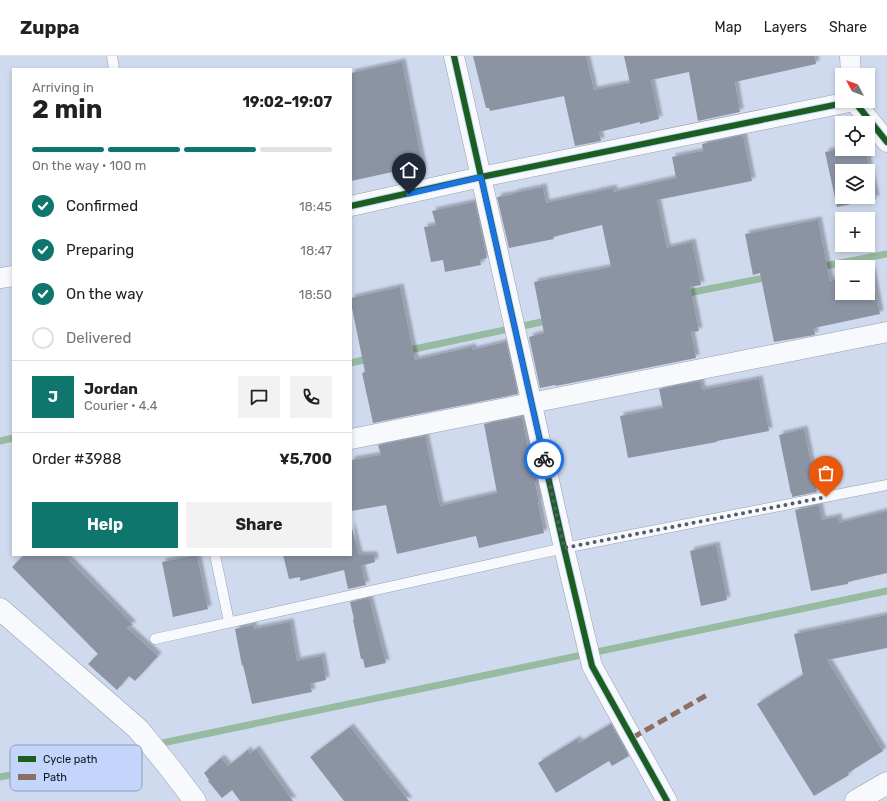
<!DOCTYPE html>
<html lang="en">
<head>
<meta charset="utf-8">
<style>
  :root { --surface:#fff; --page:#f2f2f2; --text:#202124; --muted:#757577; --line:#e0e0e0; --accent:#0f766e }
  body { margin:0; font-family:Rubik,sans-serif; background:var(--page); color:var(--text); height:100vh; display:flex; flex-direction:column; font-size:15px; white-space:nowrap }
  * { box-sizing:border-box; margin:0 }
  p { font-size:13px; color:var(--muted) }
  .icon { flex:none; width:22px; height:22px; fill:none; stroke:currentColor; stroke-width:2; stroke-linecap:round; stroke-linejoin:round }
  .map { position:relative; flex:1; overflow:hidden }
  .sheet { position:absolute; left:12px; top:12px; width:340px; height:488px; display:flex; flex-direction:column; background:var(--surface); border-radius:0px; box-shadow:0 2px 6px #0003 }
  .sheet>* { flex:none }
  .needle { width:26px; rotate:311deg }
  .controls { position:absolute; left:835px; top:12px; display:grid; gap:8px }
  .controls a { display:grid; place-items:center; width:40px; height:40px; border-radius:0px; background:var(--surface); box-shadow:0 2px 6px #0003; font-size:20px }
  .pin { position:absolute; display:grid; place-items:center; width:34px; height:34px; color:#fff; margin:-41px -17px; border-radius:50% 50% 50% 0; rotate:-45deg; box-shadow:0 0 4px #0007 }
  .pin .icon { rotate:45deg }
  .courier { position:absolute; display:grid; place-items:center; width:40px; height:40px; margin:-20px; border:3px solid #1a73e8; border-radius:50%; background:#fff; color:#222; box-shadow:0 1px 5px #0007 }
  .head em { font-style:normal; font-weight:700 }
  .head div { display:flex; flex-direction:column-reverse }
  .head { display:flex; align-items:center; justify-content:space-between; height:68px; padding:0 20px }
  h1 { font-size:26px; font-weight:700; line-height:30px }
  .bar { display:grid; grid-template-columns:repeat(4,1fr); gap:6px 4px; align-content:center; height:48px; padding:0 20px }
  .bar i { height:5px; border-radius:3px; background:var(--line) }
  .bar .selected { background:var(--accent) }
  .bar p { grid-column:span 4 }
  .line { display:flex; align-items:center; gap:10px; padding:0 20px; border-top:1px solid var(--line) }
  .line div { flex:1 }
  .round { display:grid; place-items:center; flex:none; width:42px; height:42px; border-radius:0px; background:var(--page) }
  ol { padding:0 20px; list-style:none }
  li { display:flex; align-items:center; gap:12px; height:44px }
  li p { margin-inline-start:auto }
  li .icon { padding:4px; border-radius:50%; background:var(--accent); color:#fff; stroke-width:4 }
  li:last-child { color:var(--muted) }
  li i { width:22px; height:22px; border:2px solid var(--line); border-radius:50% }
  .cta { display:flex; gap:8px; margin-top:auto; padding:8px 20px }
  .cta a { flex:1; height:46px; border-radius:0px; background:var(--accent); color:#fff; font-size:16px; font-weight:700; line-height:46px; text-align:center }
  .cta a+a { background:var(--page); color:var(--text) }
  header { display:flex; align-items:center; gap:24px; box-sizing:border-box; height:56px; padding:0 20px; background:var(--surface); border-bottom:1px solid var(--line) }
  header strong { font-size:19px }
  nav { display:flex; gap:22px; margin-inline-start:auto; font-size:14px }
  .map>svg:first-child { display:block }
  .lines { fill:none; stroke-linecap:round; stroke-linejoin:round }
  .stream { stroke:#97bba0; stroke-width:7 }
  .building { fill:#8c94a4; fill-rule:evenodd; filter:url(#shadow) }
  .service-casing { stroke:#979faf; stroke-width:11 }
  .minor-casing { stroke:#979faf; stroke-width:21 }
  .tertiary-casing { stroke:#979faf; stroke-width:23 }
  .secondary-casing { stroke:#979faf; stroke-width:23 }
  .service { stroke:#f8f9fc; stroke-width:10 }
  .minor { stroke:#f8f9fc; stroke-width:20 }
  .tertiary { stroke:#f8f9fc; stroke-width:22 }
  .secondary { stroke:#f8f9fc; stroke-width:22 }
  .quiet { stroke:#8d6e63; stroke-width:5; stroke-dasharray:10 5; stroke-linecap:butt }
  .cycleway-casing { stroke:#c3d5fb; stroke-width:8 }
  .cycleway { stroke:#1b5e20; stroke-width:6 }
  .done { stroke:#535b6d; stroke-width:4; stroke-dasharray:0 7.2 }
  .route { stroke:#1a73e8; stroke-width:5 }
  .key { fill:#c3d5fb; stroke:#8d9cbc; stroke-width:1 }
  .key-label { font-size:11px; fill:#101728 }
</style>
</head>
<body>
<header>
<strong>Zuppa</strong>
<nav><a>Map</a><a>Layers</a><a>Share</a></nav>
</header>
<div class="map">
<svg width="887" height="745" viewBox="0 0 887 745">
  <defs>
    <filter id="shadow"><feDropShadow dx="3.5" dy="-3.5" stdDeviation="1" flood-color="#0004"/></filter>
  </defs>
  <rect width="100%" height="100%" fill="#d0daee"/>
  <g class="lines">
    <g class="stream">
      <path d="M819,211L887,198"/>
      <path d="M683,238L769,221"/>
      <path d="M405,295L551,264"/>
      <path d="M351,307L371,302"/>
      <path d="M0,385L13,382"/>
      <path d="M0,721L887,535"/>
    </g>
  </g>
  <g class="building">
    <path d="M473,0H586L594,34L630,27L624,0H815L816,8L735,26L740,56L698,65L689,16L651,24L659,63L640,68V66L599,76L601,85L575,90L564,40L490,55L489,52H486Z"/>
    <path d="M402,6L423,112L397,117V115L351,125V17Z"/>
    <path d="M743,79L752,125L657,144L667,192L692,186L701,229L690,231L699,275L691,276L696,302L556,330L555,329L540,332L529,281L544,277L534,226L611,211L602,169L553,181L554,183L509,192L497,141L514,138V137L543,131L546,147L613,132L614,136L676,122L672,101L703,95L702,88Z"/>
    <path d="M842,93H865L876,143L837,151L825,96ZM842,115H868V141H842Z"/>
    <path d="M475,146L487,202L480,204L481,209L445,216L443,204L431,206L424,171L436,169L432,155Z"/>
    <path d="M818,164L830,225L842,222V237H868V217L872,216L880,258L814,272L815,279L774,286L760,217L753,219L745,178Z"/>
    <path d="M400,231L415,304L472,291L473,294L506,286L518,338L373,367L362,317L365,316L351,247V242Z"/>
    <path d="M759,323L769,375L717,385V386L628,402L620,360L663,352L659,333L700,325L702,334Z"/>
    <path d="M522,361L528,391H530L537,426H535L539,446H538L544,477L479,492L476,480L397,498L386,449L351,455V404L381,399L378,389L425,380L440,450L497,437L484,368Z"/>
    <path d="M804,373L817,436L792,441V437L791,438L779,379Z"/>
    <path d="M819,449L822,464L838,461L839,467L887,455V517L848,526V528L811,535L795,454Z"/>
    <path d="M351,468L359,499H374L375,506L361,510L366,529L348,533L344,514L300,525V521L289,523L283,499H351Z"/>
    <path d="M716,489L727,544L701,550L690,495Z"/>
    <path d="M24,499H64L133,569L126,571L158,600L135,625L129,620L117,634L88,608L98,598L12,511Z"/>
    <path d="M197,499L208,553L173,561L162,506Z"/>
    <path d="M369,542L386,607L365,612L363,603H361L353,564L354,563L350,546Z"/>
    <path d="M887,559V592L827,604L883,695L848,717L849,719L814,740L757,648L803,619L794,578Z"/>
    <path d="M290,566L297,605L322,600L326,624L310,628L312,636L252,648L243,609L242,610L235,573L253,569L254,573Z"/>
    <path d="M611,668L629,700L612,710L609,705L556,737L538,707L577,683L579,687Z"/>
    <path d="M350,671L409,745H344L310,701Z"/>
    <path d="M256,693L293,745H240L232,734L222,742L208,725L209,724L204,717L221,702L228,710L248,694L250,698Z"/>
  </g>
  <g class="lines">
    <g class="service-casing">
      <g id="service">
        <path d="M112,0L114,13"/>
        <path d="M215,499L229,566"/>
        <path d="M155,583L564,492L887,429"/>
      </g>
    </g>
    <g class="minor-casing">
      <g id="minor">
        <path d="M454,0L564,492L592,610L667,745"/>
        <path d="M850,0L851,19"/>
        <path d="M351,150L481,121L854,45L887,86"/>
        <path d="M0,222L13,220"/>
        <path d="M351,383L887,276"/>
      </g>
    </g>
    <g class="tertiary-casing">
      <path id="tertiary" d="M0,553L138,673L170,712L195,745"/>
    </g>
    <g class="secondary-casing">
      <path id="secondary" d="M856,745L887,727"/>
    </g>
    <use href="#service" class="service"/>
    <use href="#minor" class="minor"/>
    <use href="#tertiary" class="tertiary"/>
    <use href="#secondary" class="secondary"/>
    <path class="quiet" d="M632,682L707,639"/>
    <g class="cycleway-casing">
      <g id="cycleway">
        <path d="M454,0L564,492L592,610L667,745"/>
        <path d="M351,150L481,121L854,45L887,86"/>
      </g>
    </g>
    <use href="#cycleway" class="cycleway"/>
  </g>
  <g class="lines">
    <path class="done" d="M544,403L564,492L826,441"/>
    <path class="route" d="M409,138L481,121L544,403"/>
  </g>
  <rect x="10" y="689" width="132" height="46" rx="6" class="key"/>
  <rect x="18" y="700" width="18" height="6" fill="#1b5e20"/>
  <rect x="18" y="718" width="18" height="6" fill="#8d6e63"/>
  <g class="key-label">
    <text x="43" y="707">Cycle path</text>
    <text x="43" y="725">Path</text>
  </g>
</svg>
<div class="controls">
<a><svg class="needle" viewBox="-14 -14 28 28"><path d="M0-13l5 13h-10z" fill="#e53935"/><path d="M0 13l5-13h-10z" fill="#757577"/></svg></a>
<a><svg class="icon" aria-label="locate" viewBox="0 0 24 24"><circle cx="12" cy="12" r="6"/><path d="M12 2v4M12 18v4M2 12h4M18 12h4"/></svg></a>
<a><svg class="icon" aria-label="layers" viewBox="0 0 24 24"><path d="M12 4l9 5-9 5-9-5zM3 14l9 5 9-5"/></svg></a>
<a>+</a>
<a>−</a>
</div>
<div class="pin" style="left:826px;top:441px;background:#ea580c"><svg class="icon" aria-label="bag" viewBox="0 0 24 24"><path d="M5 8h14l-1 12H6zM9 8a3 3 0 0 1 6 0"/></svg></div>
<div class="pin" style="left:409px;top:138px;background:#1f2937"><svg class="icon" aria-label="home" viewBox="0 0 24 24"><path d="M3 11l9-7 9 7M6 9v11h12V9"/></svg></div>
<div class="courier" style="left:544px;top:403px"><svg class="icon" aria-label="bike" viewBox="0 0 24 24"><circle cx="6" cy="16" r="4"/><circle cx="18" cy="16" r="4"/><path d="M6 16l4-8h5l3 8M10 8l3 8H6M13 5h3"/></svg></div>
<section class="sheet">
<div class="head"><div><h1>2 min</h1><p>Arriving in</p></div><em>19:02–19:07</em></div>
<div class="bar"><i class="selected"></i><i class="selected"></i><i class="selected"></i><i></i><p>On the way · 100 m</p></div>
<ol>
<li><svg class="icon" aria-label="check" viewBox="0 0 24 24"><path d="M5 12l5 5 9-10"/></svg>Confirmed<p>18:45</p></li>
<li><svg class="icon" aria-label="check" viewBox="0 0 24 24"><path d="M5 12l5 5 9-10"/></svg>Preparing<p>18:47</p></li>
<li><svg class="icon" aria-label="check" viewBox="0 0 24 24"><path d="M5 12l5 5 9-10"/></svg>On the way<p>18:50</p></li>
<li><i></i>Delivered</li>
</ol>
<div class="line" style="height:72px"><b class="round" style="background:var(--accent);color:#fff">J</b><div><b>Jordan</b><p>Courier · 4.4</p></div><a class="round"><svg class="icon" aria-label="chat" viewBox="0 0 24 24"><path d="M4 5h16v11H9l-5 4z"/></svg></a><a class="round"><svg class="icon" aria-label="phone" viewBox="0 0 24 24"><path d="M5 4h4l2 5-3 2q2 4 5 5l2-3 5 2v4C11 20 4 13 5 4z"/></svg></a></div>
<div class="line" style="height:52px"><div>Order #3988</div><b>¥5,700</b></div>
<div class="cta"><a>Help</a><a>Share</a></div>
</section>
</div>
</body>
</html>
